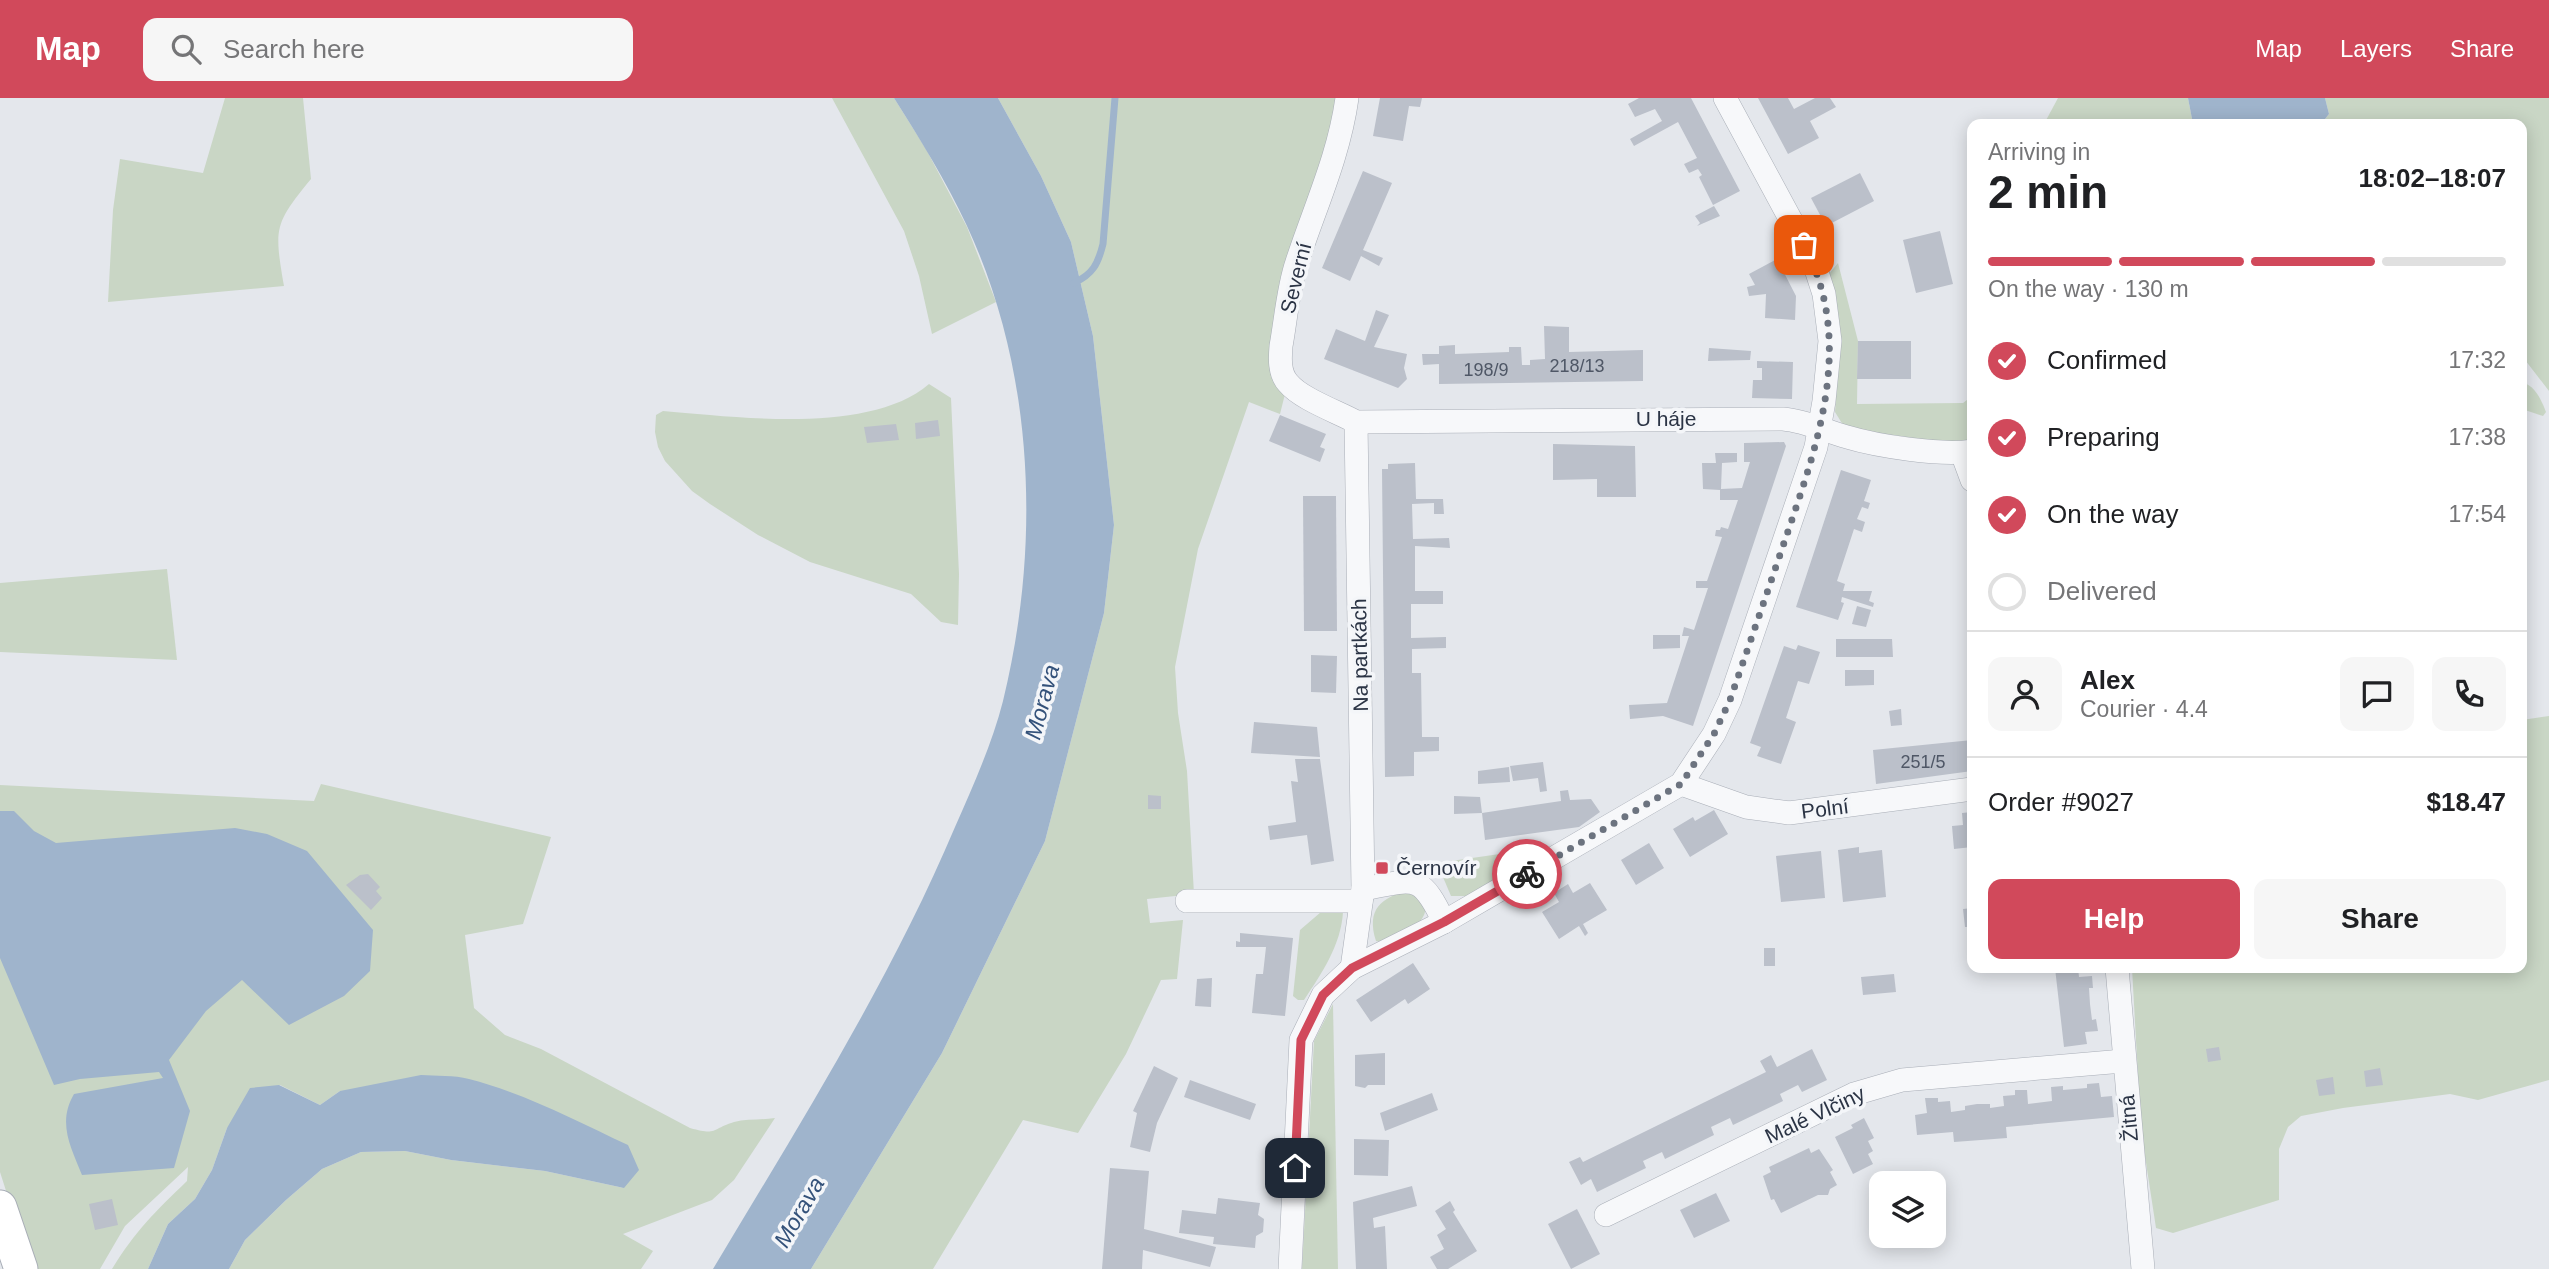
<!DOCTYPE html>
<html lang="en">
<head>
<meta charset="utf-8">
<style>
  :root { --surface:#fff; --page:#f6f6f6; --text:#202124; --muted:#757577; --line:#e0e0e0; --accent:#d1495b }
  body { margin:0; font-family:Helvetica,sans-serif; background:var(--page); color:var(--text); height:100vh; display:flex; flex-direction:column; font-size:26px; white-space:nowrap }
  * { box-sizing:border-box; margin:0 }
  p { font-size:23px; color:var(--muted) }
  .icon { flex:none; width:38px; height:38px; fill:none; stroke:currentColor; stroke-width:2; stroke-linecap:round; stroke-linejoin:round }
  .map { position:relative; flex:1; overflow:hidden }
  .details { position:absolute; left:1967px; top:21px; width:560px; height:854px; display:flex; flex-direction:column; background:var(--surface); border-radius:14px; box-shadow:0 4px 18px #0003 }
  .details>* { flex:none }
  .tools { position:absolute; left:1869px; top:1073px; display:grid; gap:14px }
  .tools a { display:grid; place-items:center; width:77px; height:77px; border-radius:14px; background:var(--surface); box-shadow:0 4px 18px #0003; font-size:35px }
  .pin { position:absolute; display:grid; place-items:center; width:60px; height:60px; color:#fff; margin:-30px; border-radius:14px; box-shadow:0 4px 10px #0006 }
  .courier { position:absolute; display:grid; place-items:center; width:70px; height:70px; margin:-35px; border:5px solid #d1495b; border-radius:50%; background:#fff; color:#222; box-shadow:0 2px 9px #0007 }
  .head em { font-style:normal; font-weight:700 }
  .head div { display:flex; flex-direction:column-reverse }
  .head { display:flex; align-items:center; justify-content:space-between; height:119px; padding:0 21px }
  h1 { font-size:46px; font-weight:700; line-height:52px }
  .bar { display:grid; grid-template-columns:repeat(4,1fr); gap:10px 7px; align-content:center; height:84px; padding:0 21px }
  .bar i { height:9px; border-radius:5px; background:var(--line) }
  .bar .on { background:var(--accent) }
  .bar p { grid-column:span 4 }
  .line { display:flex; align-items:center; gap:18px; padding:0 21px; border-top:2px solid var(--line) }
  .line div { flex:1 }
  .round { display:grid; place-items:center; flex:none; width:74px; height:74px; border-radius:14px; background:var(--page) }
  ol { padding:0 21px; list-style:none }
  li { display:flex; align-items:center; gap:21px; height:77px }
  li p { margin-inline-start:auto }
  li .icon { padding:7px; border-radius:50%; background:var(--accent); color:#fff; stroke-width:4 }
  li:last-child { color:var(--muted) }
  li i { width:38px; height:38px; border:4px solid var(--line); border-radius:50% }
  .primary-button { display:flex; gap:14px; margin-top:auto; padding:14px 21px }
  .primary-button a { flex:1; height:80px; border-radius:14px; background:var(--accent); color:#fff; font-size:28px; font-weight:700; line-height:80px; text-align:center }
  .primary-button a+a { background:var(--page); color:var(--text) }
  header { display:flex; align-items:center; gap:42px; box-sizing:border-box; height:98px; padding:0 35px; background:var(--accent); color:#fff }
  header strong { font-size:33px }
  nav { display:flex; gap:38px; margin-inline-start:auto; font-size:24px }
  .search { width:490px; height:63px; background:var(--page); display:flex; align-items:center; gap:18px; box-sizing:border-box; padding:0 24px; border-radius:14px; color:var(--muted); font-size:26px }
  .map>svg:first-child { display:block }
  .green { fill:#c9d6c5 }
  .water { fill:#9fb4cc }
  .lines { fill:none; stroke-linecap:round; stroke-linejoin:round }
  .stream { stroke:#9fb4cc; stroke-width:7 }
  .building { fill:#bbc0ca }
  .street-casing { stroke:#a9aeb7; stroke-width:24 }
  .secondary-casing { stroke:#a9aeb7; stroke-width:35 }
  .street { stroke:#f7f8fa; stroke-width:23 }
  .secondary { stroke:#fff; stroke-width:33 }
  .done { stroke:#6c737f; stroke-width:7; stroke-dasharray:0 12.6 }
  .route { stroke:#d1495b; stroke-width:9 }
  .poi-dot { fill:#d1495b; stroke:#f4f6f9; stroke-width:2.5 }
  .labels { text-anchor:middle; stroke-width:7; stroke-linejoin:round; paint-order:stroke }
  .number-label { font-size:18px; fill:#4f5766 }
  .street-label { font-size:21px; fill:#2b3445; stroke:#f4f6f9 }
  .poi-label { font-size:21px; fill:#2b3445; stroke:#f4f6f9; text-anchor:start }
  .water-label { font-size:23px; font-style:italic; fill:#34527a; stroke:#f4f6f9 }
</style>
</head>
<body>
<header>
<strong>Map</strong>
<div class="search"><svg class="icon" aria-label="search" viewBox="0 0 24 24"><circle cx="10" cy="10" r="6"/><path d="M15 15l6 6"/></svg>Search here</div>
<nav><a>Map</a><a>Layers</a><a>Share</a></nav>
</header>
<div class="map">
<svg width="2549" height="1171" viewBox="0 0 2549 1171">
  <rect width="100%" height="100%" fill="#e4e7ec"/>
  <g class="green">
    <path d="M225,0H303L311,81C274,126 274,130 284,188L108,204L113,112L120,61L203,75Z"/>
    <path d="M832,0H894L926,51L967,129L996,204L932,236L919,178L904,133Z"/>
    <path d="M998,0H1340L1272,247L1285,296L1280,316L1249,304L1198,451L1175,569L1178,615L1187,673L1194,796L1147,801L1150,825L1183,822L1177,881L1161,882L1126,956L1078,1035L1023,1022L933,1171H811L942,955L1045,743L1104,515L1114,427L1093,238L1071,144L1041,78Z"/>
    <path d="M2058,0H2188L2193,26H2044Z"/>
    <path d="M2325,0H2549V293L2522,258V26H2321L2329,16Z"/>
    <path d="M1838,165L1858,243L1857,306L1963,305L1972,298V346L1962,347L1850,331L1843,327L1835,314L1840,235L1829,176Z"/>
    <path d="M2522,284C2535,288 2541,301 2546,314L2543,318L2522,311Z"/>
    <path d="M929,286L951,300L959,476L958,527L941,524L911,496L810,464L758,437L710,406L692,393L665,363L658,349L655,334L656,317L663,313C737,319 870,337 929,286Z"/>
    <path d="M167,471L177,562L0,554V485Z"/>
    <path d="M2549,618V982L2478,1002L2450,996L2343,1010L2301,1018L2288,1029L2279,1051V1102L2173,1135L2156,1130L2141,1032L2132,870H2522V622Z"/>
    <path d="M321,686L551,739L523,826L465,837L474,910L505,937L541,951L690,1030C718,1038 711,1031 734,1024C746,1021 762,1022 775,1020L734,1082L712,1102L623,1136L653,1153L641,1171H229L245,1142L286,1102L322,1071L361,1054L405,1053L451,1062L545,1073L624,1090L340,993L320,1007L280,987L227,1030L212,1072L195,1101L168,1126L148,1171H112C136,1132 155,1114 187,1083L188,1069L125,1128L100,1171H31L0,1074V687L314,703Z"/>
    <path d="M1556,748L1470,798H1451L1437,765Z"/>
    <path d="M1409,792L1426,805C1427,828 1404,835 1386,845L1376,843C1366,811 1381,800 1409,792Z"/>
    <path d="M1340,812L1343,814C1341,847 1322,875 1304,902H1298L1293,898L1300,832L1321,814Z"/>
    <path d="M1333,906L1338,1171H1302L1314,943Z"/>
  </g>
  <g class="water">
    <path d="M894,0H998L1041,78L1071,144L1093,238L1114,427L1104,515L1045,743L942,955L811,1171H713C799,1027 890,883 955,729C973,688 992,646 1003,603C1041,448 1035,274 967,128C946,83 920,41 894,0Z"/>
    <path d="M2188,0H2325L2329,16L2321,26H2193Z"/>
    <path d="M0,713H14L34,733L56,745L235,730L267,736L307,753L373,832L370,873L344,898L289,927L242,882L206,913L169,962L190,1013L174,1070L82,1077C71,1049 57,1025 74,996L163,980L159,974L80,981L54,987L0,860Z"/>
    <path d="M421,977C436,978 454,977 469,981C524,995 577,1023 628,1047L639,1072L624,1090L545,1073L451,1062L405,1053L361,1054L322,1071L286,1102L245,1142L229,1171H148L168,1126L195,1101L212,1072L227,1030L250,990L279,987L320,1007L340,993Z"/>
  </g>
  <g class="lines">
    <path class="stream" d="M1074,185C1093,176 1098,166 1103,146L1115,0"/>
  </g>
  <g class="building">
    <path d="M1380,0H1422L1420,9L1409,8L1403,43L1373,38Z"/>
    <path d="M1639,0H1691L1740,93L1713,107L1699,79L1702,77L1698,71L1689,75L1684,66L1697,60L1678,24L1634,48L1630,41L1662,23L1655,11L1635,19L1628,6Z"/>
    <path d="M1758,0H1788L1794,11L1815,0H1830L1836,9L1810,23L1819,40L1788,56Z"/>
    <path d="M1363,73L1392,85L1363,152L1383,160L1379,168L1361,158L1350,183L1322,170Z"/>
    <path d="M1860,75L1874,103L1826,128L1811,100Z"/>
    <path d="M1714,108L1720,118L1697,128L1700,125L1695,118Z"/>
    <path d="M1940,133L1953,186L1916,195L1903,142Z"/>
    <path d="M1777,161L1796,198L1795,222L1765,220L1766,196L1749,198L1747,189L1755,187L1749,176Z"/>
    <path d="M1376,212L1389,217L1374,249L1407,256L1404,270L1407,281L1398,290L1324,261L1336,231L1365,243Z"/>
    <path d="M1544,228L1569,229V254L1643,252V283L1439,286V266L1423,267L1422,256H1439V248L1455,247V256L1509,254V249H1521L1522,267H1530V262L1545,261Z"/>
    <path d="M1858,243H1911V281H1857Z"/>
    <path d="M1709,250L1751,253L1750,262L1708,263Z"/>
    <path d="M1757,263L1793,264L1792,301L1752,300L1753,282H1762V270H1757Z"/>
    <path d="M1280,317L1326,336L1320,349L1325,351L1320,364L1269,343Z"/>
    <path d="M938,322L940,338L916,341L915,325Z"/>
    <path d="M896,326L899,342L867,345L864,329Z"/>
    <path d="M1784,344L1786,348L1693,628L1663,618L1630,621L1629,607L1667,605L1689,538H1682L1684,529L1694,532L1708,490H1696V483H1707L1722,439L1715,438L1716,432H1720L1721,429L1728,431L1738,402H1720V392L1703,391L1702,365H1716L1715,355H1737V364L1722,365L1721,391L1742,390L1750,364H1744V345Z"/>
    <path d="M1553,346L1635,348L1636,399H1597V381L1553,382Z"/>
    <path d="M1415,365L1416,401H1443L1444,416H1434V405L1412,406L1413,441L1449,440L1450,450L1415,448V493H1443V506H1411V540L1446,539V550L1412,551V575H1421L1422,639H1439V653L1414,654V678L1385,679L1382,371H1388V366Z"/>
    <path d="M1841,372L1871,382L1864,403L1870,405L1868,411L1862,409L1857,421L1865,424L1862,434L1854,431L1837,483L1845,486L1843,493H1872L1869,503L1874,505L1873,509L1842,499L1841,504L1844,505L1838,522L1796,509Z"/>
    <path d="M1303,398H1336L1337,533H1304Z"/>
    <path d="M1857,508L1871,512L1866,529L1852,526Z"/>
    <path d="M1653,537H1680V550L1653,551Z"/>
    <path d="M1836,541H1892L1893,559H1836Z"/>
    <path d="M1798,547L1820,554L1809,586L1798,583L1786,620L1796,624L1781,666L1757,658L1761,649L1750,645L1784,548L1796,552Z"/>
    <path d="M1311,557L1337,558L1336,595L1311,594Z"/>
    <path d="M1845,572H1874V587L1845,588Z"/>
    <path d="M1901,611L1902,627L1891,628L1889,613Z"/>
    <path d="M1254,624L1317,629L1320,659L1251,655Z"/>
    <path d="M1972,642V673L1876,686L1873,652Z"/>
    <path d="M1295,661H1320L1334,763L1311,767L1307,737L1270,742L1268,728L1296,724L1291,683L1298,684Z"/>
    <path d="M1543,664L1547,693L1540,694L1538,680L1513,683L1510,668Z"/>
    <path d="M1509,669L1510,684L1478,686V673Z"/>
    <path d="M1568,692L1570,702L1591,701L1600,714L1579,729L1485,742L1482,715L1454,716V698L1480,699L1482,715L1561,703L1560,693Z"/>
    <path d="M1148,697L1161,698V711H1148Z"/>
    <path d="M1714,712L1728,736L1690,759L1673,731L1693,719L1695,723Z"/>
    <path d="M1972,714V749L1954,751L1952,728L1963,727L1962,715Z"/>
    <path d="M1649,745L1664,770L1636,787L1621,762Z"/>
    <path d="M1859,749V755L1882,752L1886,799L1843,804L1838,752Z"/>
    <path d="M1821,753L1825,800L1781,804L1776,758Z"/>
    <path d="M368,776L380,789L376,793L382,800L371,812L346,787L360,777Z"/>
    <path d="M1590,785L1607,812L1583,826L1588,835L1585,838L1579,828L1559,841L1542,814L1559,804L1554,795L1568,786L1573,795Z"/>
    <path d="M1972,810V829H1965L1963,811Z"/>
    <path d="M1240,835L1293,840L1285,918L1252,915L1256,876H1263L1266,849H1236V843L1240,844Z"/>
    <rect x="1764" y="850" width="11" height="18"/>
    <path d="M1413,865L1430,891L1408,906L1405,901L1371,924L1356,902Z"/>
    <path d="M2055,870H2078L2079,879L2092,878L2093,890H2089L2090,906L2092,922L2096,921L2098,933L2085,934L2087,946L2064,949Z"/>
    <path d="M1894,876L1896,894L1863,897L1861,879Z"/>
    <path d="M1212,880L1211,909L1195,908L1197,881Z"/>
    <path d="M2219,949L2221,962L2208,964L2206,951Z"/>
    <path d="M1812,951L1827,982L1802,994L1798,987L1780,996L1783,1003L1733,1027L1730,1020L1711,1029L1714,1037L1665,1061L1662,1054L1643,1063L1646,1070L1597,1094L1591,1081L1581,1087L1569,1064L1580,1059L1583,1064L1766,974L1760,963L1771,957L1777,969Z"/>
    <path d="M1385,955V987H1368L1365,990L1355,988V957Z"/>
    <path d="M1154,968L1178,980L1157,1025L1150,1054L1130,1049L1137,1015L1133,1013Z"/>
    <path d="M2380,970L2383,987L2366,989L2364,973Z"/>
    <path d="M2333,979L2335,996L2319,998L2316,982Z"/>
    <path d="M1190,982L1256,1006L1250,1022L1184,999Z"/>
    <path d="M2099,985L2101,999L2112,998L2114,1019L2006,1029L2007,1040L1981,1042L1954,1044L1953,1034L1917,1037L1915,1017L1927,1015L1925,1000H1938V1004L1950,1003L1951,1014L1965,1012V1008L1977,1006H1990V1010L2004,1008L2003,998L2015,997V992H2027L2028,1006L2052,1003L2051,989L2063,988V992L2087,990V986Z"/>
    <path d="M1432,995L1438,1012L1385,1033L1380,1015Z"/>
    <path d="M1864,1020L1874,1040L1868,1043L1873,1053L1868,1056L1873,1066L1853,1076L1835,1039L1853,1030L1851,1027Z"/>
    <path d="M1354,1041L1389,1042L1388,1078L1354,1077Z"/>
    <path d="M1809,1050L1811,1055L1819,1051L1833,1072L1830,1074L1837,1087L1830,1091L1828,1097H1818L1781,1115L1774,1101L1771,1102L1763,1078L1771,1074L1769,1069Z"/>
    <path d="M1110,1070L1149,1073L1144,1131L1216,1149L1210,1169L1143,1152L1142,1171H1102Z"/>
    <path d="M1412,1088L1417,1108L1373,1120L1374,1130L1385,1128L1387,1171H1356L1353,1104Z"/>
    <path d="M1716,1095L1730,1123L1694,1140L1680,1112Z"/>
    <path d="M1218,1100L1260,1105L1258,1117L1264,1121L1263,1134L1256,1138L1255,1150L1213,1146L1214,1139L1179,1135L1182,1112L1216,1116Z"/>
    <path d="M112,1101L118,1127L95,1132L89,1106Z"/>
    <path d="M1450,1103L1455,1112L1453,1114L1477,1153L1448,1171H1437L1430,1159L1444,1151L1437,1137L1446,1131L1435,1113Z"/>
    <path d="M1577,1111L1600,1156L1571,1171L1548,1126Z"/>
  </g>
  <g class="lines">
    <g class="street-casing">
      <g id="street">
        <path d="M1347,0C1339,58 1315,109 1297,164C1288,190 1286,221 1281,248C1280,260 1279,275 1288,285C1301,301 1338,314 1356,324L1783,321C1806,323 1825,333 1847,339C1877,348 1941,358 1972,353"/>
        <path d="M1962,355L1972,382"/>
        <path d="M1681,686L1746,709L1789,715L1972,691"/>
        <path d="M1363,791C1414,782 1420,773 1444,824"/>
        <path d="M1187,803H1361"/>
        <path d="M1352,870L1363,791L1356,324"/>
        <path d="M2117,870L2143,1171"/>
        <path d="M1606,1117L1854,996L1902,982L2123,963"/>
        <path d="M1290,1171L1301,942L1323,897L1352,870L1444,824L1681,686L1714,636L1730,602L1816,349L1824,303L1830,243L1824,196L1814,165L1725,0"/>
      </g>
    </g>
    <g class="secondary-casing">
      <path id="secondary" d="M0,1109L21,1171"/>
    </g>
    <use href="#street" class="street"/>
    <use href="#secondary" class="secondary"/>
  </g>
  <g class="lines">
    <path class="done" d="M1527,776L1681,686L1714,636L1730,602C1748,550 1766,498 1784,445C1817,348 1856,245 1804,147"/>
    <path class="route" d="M1295,1070L1301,942L1323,897L1352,870L1444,824L1527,776"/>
  </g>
  <rect class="poi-dot" x="1375" y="763" width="14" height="14" rx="3.5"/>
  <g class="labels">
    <g class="number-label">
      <text x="1577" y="274">218/13</text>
      <text x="1486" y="278">198/9</text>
      <text x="1923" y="670">251/5</text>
    </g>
    <g class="street-label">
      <text transform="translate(1296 180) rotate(-76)" y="7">Severní</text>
      <text x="1666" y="328">U háje</text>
      <text transform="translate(1360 557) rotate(-91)" y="7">Na partkách</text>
      <text transform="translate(1825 711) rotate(-7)" y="7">Polní</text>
      <text transform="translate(1815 1017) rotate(-25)" y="7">Malé Vlčiny</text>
      <text transform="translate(2129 1020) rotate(-95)" y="7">Žitná</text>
    </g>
    <g class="poi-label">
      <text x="1396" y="777">Černovír</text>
    </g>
    <g class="water-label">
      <text transform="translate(1042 604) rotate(-75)" y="8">Morava</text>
      <text transform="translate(799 1114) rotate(-60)" y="8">Morava</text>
    </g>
  </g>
</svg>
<div class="tools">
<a><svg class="icon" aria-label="layers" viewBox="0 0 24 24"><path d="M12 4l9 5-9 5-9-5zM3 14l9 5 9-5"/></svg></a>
</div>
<div class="pin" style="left:1804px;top:147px;background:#ea580c"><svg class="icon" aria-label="bag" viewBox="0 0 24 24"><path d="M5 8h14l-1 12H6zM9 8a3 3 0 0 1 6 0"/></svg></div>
<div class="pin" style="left:1295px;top:1070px;background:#1f2937"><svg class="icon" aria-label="home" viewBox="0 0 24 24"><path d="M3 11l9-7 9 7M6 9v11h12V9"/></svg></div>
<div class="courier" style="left:1527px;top:776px"><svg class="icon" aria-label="bike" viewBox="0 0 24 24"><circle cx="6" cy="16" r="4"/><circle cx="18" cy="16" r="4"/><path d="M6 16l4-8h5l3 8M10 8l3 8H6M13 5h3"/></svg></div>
<section class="details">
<div class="head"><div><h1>2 min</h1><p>Arriving in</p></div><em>18:02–18:07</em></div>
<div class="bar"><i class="on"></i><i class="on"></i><i class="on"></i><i></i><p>On the way · 130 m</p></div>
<ol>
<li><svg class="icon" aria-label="check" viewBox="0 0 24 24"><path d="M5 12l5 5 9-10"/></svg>Confirmed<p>17:32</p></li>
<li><svg class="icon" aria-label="check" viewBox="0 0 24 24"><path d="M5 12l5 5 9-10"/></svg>Preparing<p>17:38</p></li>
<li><svg class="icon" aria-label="check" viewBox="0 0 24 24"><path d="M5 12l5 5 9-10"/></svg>On the way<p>17:54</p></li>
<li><i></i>Delivered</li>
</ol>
<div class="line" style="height:126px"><a class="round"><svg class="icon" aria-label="person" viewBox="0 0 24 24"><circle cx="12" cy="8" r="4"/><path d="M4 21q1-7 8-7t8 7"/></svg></a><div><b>Alex</b><p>Courier · 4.4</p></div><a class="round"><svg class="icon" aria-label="chat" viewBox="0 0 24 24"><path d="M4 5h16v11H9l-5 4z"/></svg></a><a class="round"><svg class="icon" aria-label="phone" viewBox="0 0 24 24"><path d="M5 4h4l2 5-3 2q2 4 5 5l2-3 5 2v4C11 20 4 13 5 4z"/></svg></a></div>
<div class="line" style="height:91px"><div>Order #9027</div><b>$18.47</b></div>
<div class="primary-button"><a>Help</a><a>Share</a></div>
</section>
</div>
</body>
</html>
